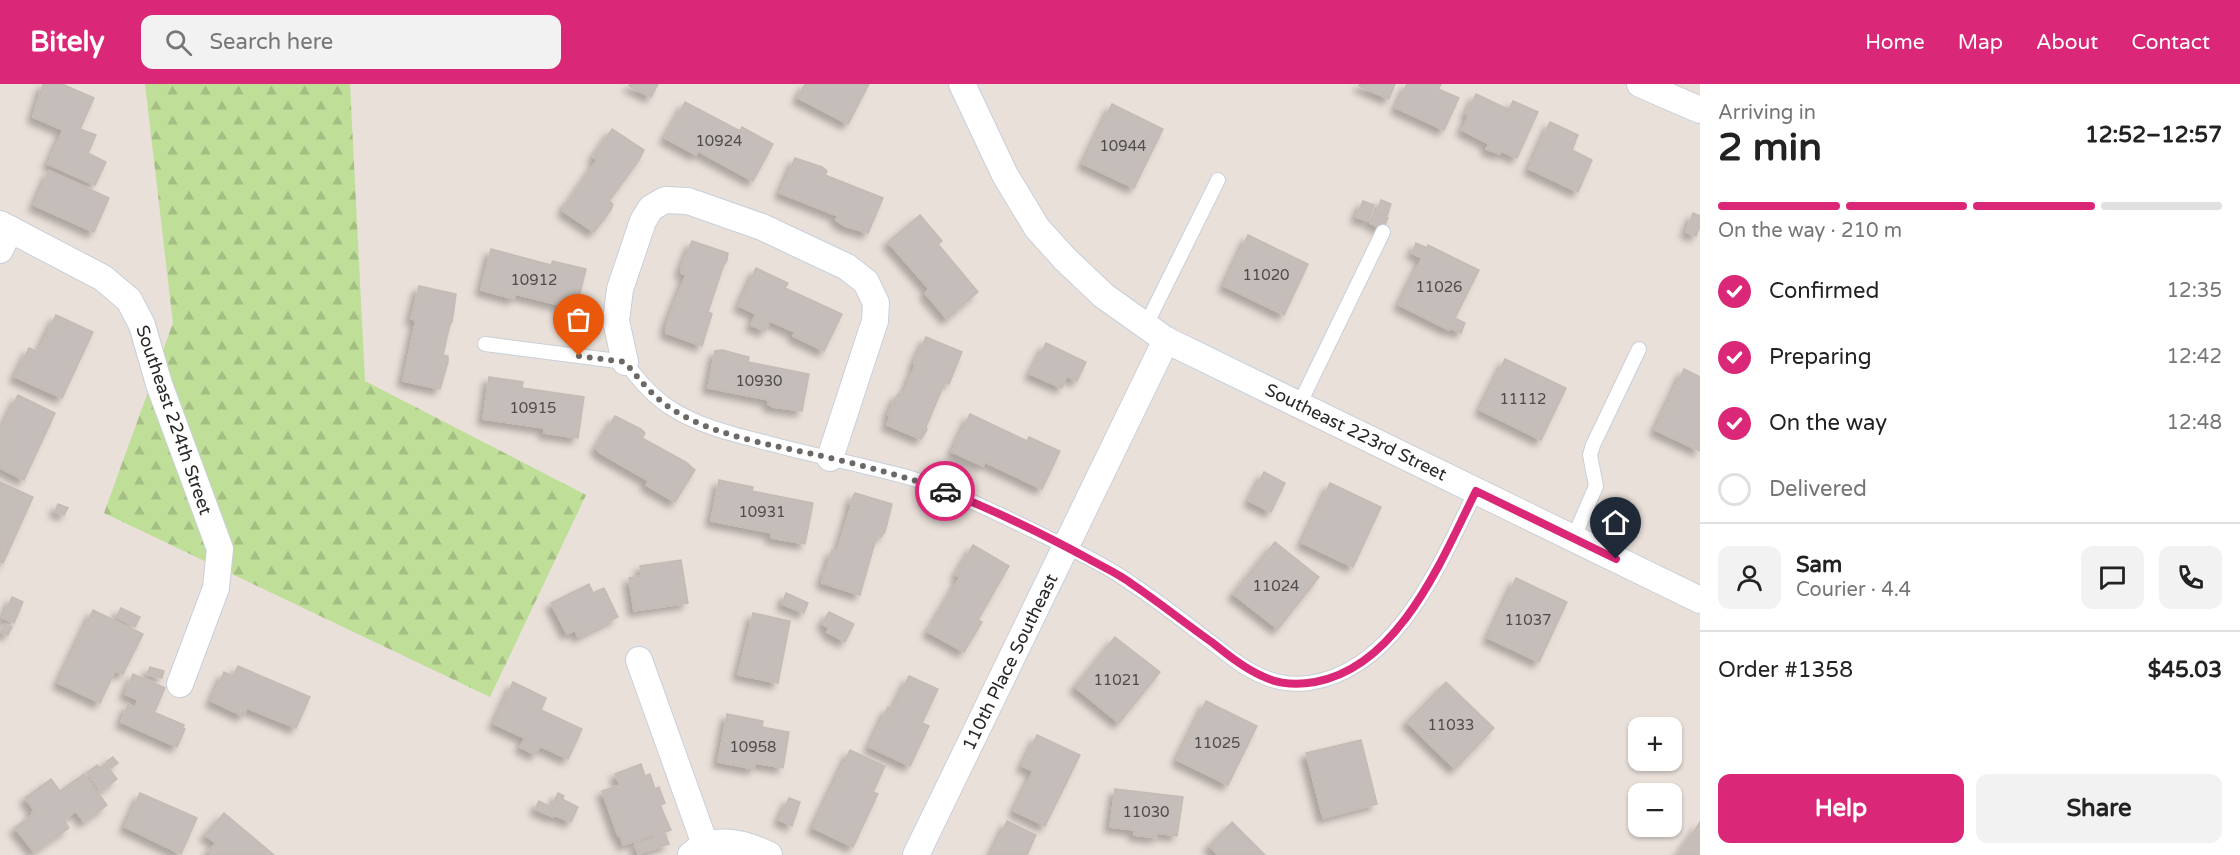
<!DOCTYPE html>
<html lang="en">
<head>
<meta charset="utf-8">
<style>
  :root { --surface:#fff; --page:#f2f2f2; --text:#222; --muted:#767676; --line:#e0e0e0; --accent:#db2777 }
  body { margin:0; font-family:"Varela Round",sans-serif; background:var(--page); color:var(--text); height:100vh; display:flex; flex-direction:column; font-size:22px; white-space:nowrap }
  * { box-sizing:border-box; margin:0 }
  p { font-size:20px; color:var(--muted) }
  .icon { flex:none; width:33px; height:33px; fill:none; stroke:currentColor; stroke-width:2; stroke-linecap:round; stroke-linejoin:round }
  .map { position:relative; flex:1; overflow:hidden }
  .side { display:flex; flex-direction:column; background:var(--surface); width:540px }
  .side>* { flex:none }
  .fabs { position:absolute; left:1628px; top:633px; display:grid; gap:12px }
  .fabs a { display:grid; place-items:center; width:54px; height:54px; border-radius:12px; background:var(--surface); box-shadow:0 2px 4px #0004; font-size:30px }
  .pin { position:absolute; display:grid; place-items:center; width:51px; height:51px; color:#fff; margin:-62px -26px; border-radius:50% 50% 50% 0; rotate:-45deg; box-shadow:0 0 6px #0007 }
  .pin .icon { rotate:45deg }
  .courier { position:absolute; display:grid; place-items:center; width:60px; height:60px; margin:-30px; border:4px solid #db2777; border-radius:50%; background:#fff; color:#222; box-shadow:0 2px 8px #0007 }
  .summary em { font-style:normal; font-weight:700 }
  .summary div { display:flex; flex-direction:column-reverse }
  .summary { display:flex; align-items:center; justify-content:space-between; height:102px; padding:0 18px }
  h1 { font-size:39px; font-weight:700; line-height:45px }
  .bar { display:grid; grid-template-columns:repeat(4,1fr); gap:9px 6px; align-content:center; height:72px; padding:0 18px }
  .bar i { height:8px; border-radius:4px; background:var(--line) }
  .bar .selected { background:var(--accent) }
  .bar p { grid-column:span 4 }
  .line { display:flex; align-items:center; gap:15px; padding:0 18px; border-top:2px solid var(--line) }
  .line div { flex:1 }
  .round { display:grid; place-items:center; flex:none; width:63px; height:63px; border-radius:12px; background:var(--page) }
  ol { padding:0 18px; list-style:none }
  li { display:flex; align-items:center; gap:18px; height:66px }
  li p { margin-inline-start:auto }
  li .icon { padding:6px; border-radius:50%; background:var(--accent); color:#fff; stroke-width:4 }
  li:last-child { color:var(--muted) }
  li i { width:33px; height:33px; border:3px solid var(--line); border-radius:50% }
  .cta { display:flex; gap:12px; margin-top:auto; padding:12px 18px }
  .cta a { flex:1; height:69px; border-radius:12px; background:var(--accent); color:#fff; font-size:24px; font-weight:700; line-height:69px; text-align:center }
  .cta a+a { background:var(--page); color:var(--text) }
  header { display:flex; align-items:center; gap:36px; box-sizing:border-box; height:84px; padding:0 30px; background:var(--accent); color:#fff }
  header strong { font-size:28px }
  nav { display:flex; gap:33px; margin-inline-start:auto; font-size:21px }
  .search { width:420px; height:54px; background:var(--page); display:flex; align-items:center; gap:15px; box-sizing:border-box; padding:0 21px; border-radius:12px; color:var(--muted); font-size:22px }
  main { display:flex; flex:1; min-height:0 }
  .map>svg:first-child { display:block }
  .forest { fill:url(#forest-firs) }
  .building { fill:#c5bdba; stroke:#c5bbb4; stroke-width:1.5; filter:url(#shadow) }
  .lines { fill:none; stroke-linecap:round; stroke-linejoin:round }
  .service-casing { stroke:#c8cfd9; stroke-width:16 }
  .minor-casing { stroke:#c8cfd9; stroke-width:28 }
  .service { stroke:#fff; stroke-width:14 }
  .minor { stroke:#fff; stroke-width:26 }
  .done { stroke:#6c6866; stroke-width:6; stroke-dasharray:0 10.8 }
  .route { stroke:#db2777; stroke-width:8 }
  .labels { text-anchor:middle; stroke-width:4.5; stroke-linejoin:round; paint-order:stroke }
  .number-label { font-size:15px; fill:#4f4d4c }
  .street-label { font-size:18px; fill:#282828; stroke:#fff }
</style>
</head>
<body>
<header>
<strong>Bitely</strong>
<div class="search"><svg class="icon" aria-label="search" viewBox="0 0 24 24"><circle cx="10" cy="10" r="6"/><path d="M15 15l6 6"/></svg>Search here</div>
<nav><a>Home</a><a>Map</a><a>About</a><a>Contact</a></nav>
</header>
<main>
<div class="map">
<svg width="1700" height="771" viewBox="0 0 1700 771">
  <defs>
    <pattern id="forest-firs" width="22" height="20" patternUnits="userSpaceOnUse" patternTransform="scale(1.5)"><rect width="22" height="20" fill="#bfde98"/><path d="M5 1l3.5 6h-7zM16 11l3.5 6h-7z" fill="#a4be83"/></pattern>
    <filter id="shadow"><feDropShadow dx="-5.5" dy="5.5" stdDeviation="3" flood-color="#0004"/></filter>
  </defs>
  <rect width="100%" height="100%" fill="#eae0da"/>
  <path class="forest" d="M145,0H350L365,297L586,411L490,613L104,429L173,239Z"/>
  <g class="building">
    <path d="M43,0H62L94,14L80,45L96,51L88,69L106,78L95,101L48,80L63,46L33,33Z"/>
    <path d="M630,0H658L651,13L629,2Z"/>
    <path d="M805,0H869L848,40L798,14Z"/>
    <path d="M1360,0H1395L1389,15L1359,2Z"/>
    <path d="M1407,0H1441L1438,5L1459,14L1444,46L1396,24Z"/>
    <path d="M1476,10L1508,25L1505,31L1506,32L1513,17L1538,28L1517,74L1501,67L1500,70L1486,65L1489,60L1462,46L1469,31L1466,30Z"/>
    <path d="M685,18L740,47L742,43L773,60L753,97L698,67L696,71L665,54Z"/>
    <path d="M1112,20L1163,45L1134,104L1083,80Z"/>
    <path d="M1550,38L1578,51L1572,66L1592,76L1578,108L1529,85Z"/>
    <path d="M612,45L644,66L639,76L609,117L613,120L611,126L594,148L563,127L567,117L570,116L597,76L593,73Z"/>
    <path d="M795,74L822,83L827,87L825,91L883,114L868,149L845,142L836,136L838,132L780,109Z"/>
    <path d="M49,87L109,114L94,148L34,121Z"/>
    <path d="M1381,116L1391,120L1387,132L1377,128Z"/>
    <path d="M1363,117L1374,121L1368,137L1356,133Z"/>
    <path d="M1374,128L1388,134L1383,145L1370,139Z"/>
    <path d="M1693,129L1700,132V142L1696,152L1686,148Z"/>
    <path d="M920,131L942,157L938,160L978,208L947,235L925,209L929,205L888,158Z"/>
    <path d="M1248,151L1308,180L1284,231L1224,202Z"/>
    <path d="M692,157L728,169L727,176L723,183L708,228L712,230L702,262L666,249L667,239L686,191L681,189V184Z"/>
    <path d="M1416,159L1427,164L1428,161L1479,186L1455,234L1465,239L1461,249L1450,244L1449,246L1399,221L1422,174L1412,169Z"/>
    <path d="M491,165L551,181L553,177L586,185L576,225L515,210L514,215L481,206Z"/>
    <path d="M756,184L788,199L785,204L842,230L824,267L793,252L795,248L770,237L765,247L751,241L756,230L739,222Z"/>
    <path d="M419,202L456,210L452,238L450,240L443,271L448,272V278L440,305L403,297L416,236L411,235Z"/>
    <path d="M56,231L93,248L62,314L15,293L29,264L38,268Z"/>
    <path d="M926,253L962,268L949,300L945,298L926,343L927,346L921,355L887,341L890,333L888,331L895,314L899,309L903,311L915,282L914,279Z"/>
    <path d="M1046,259L1086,278L1077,297L1067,292L1062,304L1030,290Z"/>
    <path d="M722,266L749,273L748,278L809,290L802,327L773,323L768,320L769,316L708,304L715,267Z"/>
    <path d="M1505,275L1566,304L1541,356L1480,326Z"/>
    <path d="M1684,285L1700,293V367L1655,346Z"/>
    <path d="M489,293L523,298L522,304L584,313L578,354L544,349V344L483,335Z"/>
    <path d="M18,311L55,329L24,396L0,384V348Z"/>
    <path d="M970,330L1027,357L1029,353L1060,367L1042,405L985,378L983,382L952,368Z"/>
    <path d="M615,332L641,345L645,349L642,354L686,378L695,386L675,418L646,401L649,397L600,369L596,364Z"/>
    <path d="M1264,388L1285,399L1271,428L1249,417Z"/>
    <path d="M719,396L753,403L752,407L813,419L805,460L771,454L772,449L711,437Z"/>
    <path d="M0,398L33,413L3,479L0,478Z"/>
    <path d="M1330,399L1381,423L1353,483L1302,459Z"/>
    <path d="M855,409L892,420L885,448L881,453L877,451L860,511L822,499L824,488L826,486L832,466L837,468L851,422L850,419Z"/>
    <path d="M58,420L68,424L64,431L55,427Z"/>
    <path d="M1275,458L1319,493L1278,545L1233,510Z"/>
    <path d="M973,461L1009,482L978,536L982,538L964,568L928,548L960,493L956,491Z"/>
    <path d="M681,476L688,519L634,527L629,494L642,492L640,482Z"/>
    <path d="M1516,494L1567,518L1539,578L1488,554Z"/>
    <path d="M589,500L593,509L604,504L618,533L578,553L575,546L567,550L551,519Z"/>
    <path d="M786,509L808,519L804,529L782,520Z"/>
    <path d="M12,513L23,518L14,539L3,534Z"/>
    <path d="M121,524L140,533L135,543L116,533Z"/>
    <path d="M93,526L143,550L123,590L115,587L100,619L58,599Z"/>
    <path d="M829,528L854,540L845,558L827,548L829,544L822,540Z"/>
    <path d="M753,529L790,537L778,599L738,591Z"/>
    <path d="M4,540L12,543L8,551L1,548Z"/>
    <path d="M1115,553L1160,588L1119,639L1075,603Z"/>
    <path d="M238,582L310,613L296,644L247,624L243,632L211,617L224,588L233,592Z"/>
    <path d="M150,583L164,587L162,594L147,590Z"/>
    <path d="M133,590L165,604L151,636L152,637L156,629L184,641L183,644L185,645L177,663L121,638L128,620L135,623L138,616L125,610Z"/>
    <path d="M909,592L938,605L922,639L929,642L910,682L869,663L888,623L893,625Z"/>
    <path d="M513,598L546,614L541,626L582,645L568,675L540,662L536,671L520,663L525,654L494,640Z"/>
    <path d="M1446,598L1494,644L1455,685L1407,638Z"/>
    <path d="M1206,617L1257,642L1228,701L1177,676Z"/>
    <path d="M727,630L763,637L762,643L789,648L783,684L755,679L754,685L718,678Z"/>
    <path d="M1037,651L1080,671L1045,742L1014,727L1033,687L1022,682Z"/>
    <path d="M1361,656L1377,720L1323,734L1306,669Z"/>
    <path d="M850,666L885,682L873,708L878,710L853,763L813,744Z"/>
    <path d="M113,673L118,679L111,684L106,678Z"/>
    <path d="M105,680L117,695L101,708L87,689L97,681L99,684Z"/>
    <path d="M641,680L645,692L650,690L655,705L659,703L665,719L660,721L671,746L662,749L665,750L669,760L638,770L635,760L654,754L653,751L623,761L620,751L618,752L602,707L620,701L615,690Z"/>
    <path d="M84,690L107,721L84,738L76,727L64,736L69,744L34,768L15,744L33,730L32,728L34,726L25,714L51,695L60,707Z"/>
    <path d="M1115,705L1183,713L1177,752L1157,749V754L1134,751L1135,746L1110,743Z"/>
    <path d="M140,709L197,734L181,770L125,743Z"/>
    <path d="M558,709L564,712L562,715L578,723L571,738L554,731L553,733L535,725L539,717L551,723Z"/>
    <path d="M789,714L800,718L792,742L779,736Z"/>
    <path d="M224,729L274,771H211L208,768L216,759L205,751Z"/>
    <path d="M1007,737L1036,751L1027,771H991Z"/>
    <path d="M1232,738L1265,771H1218L1209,762Z"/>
    <path d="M1700,738V771H1678Z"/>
  </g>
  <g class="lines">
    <g class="service-casing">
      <g id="service">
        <path d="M1146,241L1218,96"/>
        <path d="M485,260L625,278C638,295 651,311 669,323C699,343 736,351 771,360C816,372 862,381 907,393C952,406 994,428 1036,448C1068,464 1103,479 1132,500C1161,519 1188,541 1216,562C1230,573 1246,586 1264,593C1278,599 1294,601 1309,599C1398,586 1441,477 1476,407"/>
        <path d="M1299,321L1383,148"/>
        <path d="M1573,455L1596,402L1590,371L1593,361L1639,265"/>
      </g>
    </g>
    <g class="minor-casing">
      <g id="minor">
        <path d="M962,0L1005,91L1037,144L1065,175L1104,212L1166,256L1700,516"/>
        <path d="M1640,0L1700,26"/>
        <path d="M0,140L103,194L129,216L142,241L159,300L220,465L216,504L180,600"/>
        <path d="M0,166L10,145"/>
        <path d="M625,278L616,237L620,205L643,137L651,124L665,116L688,117L762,143L847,183L866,198L876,219L875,237L830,374"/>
        <path d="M639,576L706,763"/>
        <path d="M691,771C713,750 745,759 769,771"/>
        <path d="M916,771L1166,256"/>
      </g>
    </g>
    <use href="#service" class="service"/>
    <use href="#minor" class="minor"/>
  </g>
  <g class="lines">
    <path class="done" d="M579,272L625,278C638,294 650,309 666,321C707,351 773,361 822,372C864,382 905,392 945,407"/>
    <path class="route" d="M945,407C994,426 1043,450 1089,475C1103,483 1119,490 1132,500C1160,519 1186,540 1213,559C1228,571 1244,584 1262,592C1278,600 1298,601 1315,598C1399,583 1442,475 1476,407L1616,475"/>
  </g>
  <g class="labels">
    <g class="number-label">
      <text x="719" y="62">10924</text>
      <text x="1123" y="67">10944</text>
      <text x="1266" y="196">11020</text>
      <text x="534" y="201">10912</text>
      <text x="1439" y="208">11026</text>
      <text x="759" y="302">10930</text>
      <text x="1523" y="320">11112</text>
      <text x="533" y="329">10915</text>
      <text x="762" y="433">10931</text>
      <text x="1276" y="507">11024</text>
      <text x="1528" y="541">11037</text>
      <text x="1117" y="601">11021</text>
      <text x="1451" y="646">11033</text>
      <text x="1217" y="664">11025</text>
      <text x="753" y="668">10958</text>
      <text x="1146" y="733">11030</text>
    </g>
    <g class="street-label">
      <text transform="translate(174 336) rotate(71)" y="6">Southeast 224th Street</text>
      <text transform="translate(1356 348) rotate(26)" y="6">Southeast 223rd Street</text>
      <text transform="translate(1010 578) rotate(-64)" y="6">110th Place Southeast</text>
    </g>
  </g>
</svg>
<div class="fabs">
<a>+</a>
<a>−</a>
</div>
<div class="pin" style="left:579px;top:272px;background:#ea580c"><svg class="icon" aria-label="bag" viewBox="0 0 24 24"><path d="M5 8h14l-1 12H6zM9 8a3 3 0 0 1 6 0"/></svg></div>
<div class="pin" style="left:1616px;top:475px;background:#1f2937"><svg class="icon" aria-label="home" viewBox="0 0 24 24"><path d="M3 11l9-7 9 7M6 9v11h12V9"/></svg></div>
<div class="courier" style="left:945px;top:407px"><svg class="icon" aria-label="car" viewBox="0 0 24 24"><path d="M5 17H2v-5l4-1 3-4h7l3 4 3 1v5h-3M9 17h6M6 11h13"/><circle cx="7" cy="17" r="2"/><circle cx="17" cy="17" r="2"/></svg></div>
</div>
<section class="side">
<div class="summary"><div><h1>2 min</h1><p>Arriving in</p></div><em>12:52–12:57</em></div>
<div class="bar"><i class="selected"></i><i class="selected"></i><i class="selected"></i><i></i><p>On the way · 210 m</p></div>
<ol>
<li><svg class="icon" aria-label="check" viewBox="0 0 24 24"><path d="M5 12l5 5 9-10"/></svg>Confirmed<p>12:35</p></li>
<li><svg class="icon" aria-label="check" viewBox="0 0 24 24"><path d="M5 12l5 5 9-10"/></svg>Preparing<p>12:42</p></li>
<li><svg class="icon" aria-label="check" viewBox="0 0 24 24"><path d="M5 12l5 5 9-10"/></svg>On the way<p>12:48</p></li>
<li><i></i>Delivered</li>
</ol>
<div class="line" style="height:108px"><a class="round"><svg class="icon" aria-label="person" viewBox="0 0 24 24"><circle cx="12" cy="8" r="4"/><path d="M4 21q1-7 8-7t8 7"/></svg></a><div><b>Sam</b><p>Courier · 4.4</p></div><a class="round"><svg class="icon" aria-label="chat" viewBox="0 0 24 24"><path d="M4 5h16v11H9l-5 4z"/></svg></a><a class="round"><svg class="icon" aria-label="phone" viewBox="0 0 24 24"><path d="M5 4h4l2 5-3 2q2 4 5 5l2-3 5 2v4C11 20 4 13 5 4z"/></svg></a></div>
<div class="line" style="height:78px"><div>Order #1358</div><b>$45.03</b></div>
<div class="cta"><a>Help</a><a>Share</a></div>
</section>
</main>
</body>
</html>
